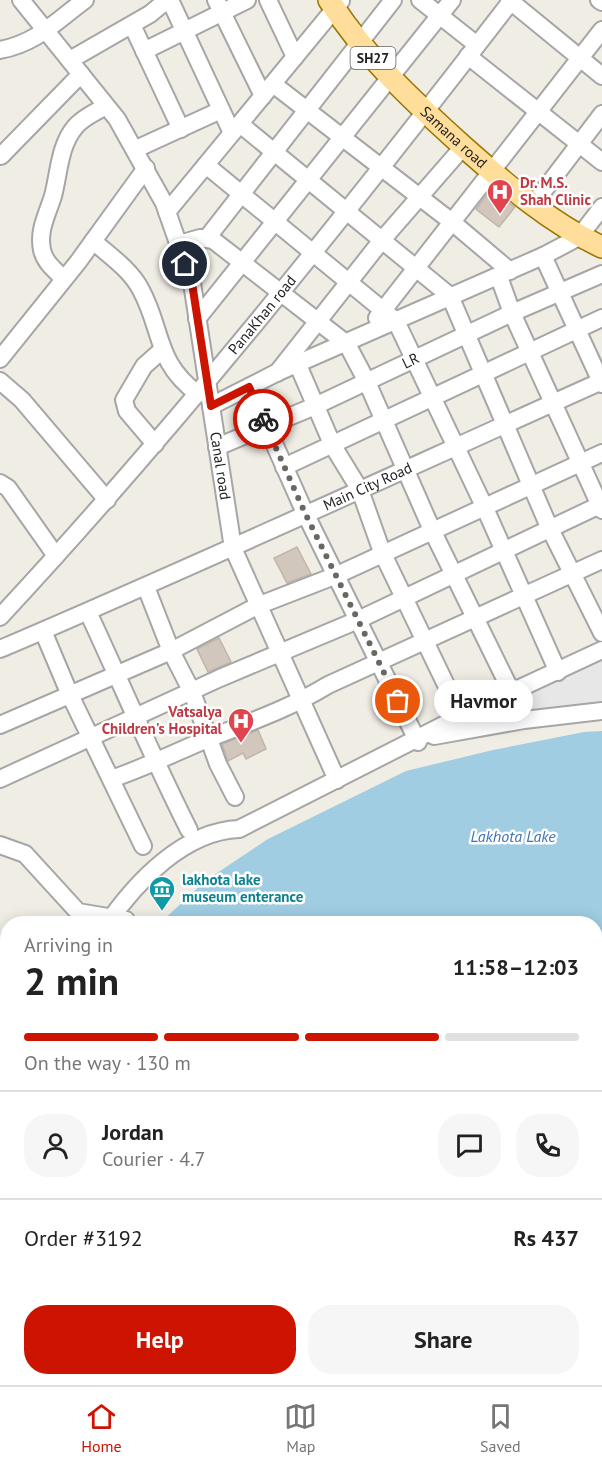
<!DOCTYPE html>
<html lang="en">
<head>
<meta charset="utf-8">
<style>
  :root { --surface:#fff; --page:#f6f6f6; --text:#222; --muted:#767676; --line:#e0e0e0; --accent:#cd1400 }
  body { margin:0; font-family:"PT Sans",sans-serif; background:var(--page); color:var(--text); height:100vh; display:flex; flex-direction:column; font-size:22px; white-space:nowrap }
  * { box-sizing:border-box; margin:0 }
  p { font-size:20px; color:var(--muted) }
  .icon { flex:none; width:33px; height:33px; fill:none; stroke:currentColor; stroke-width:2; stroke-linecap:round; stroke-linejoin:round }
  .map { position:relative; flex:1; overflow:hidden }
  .sheet { position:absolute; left:0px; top:916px; width:603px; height:470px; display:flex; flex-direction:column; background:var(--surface); border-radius:24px 24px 0 0; box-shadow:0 3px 15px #0003 }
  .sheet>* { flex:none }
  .pin { position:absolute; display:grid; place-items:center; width:51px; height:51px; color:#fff; margin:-26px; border:3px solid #fff; border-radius:50%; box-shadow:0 2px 6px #0007 }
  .courier { position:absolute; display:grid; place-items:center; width:60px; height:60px; margin:-30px; border:4px solid #cd1400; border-radius:50%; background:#fff; color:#222; box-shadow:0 2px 8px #0007 }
  .bubble { position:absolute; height:42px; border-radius:21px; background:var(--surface); box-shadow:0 3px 15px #0003; font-size:20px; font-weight:800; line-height:42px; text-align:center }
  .overview em { font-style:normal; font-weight:800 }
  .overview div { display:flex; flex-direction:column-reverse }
  .overview { display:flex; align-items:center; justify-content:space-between; height:102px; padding:0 24px }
  h1 { font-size:39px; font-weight:800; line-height:45px }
  .bar { display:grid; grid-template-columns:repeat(4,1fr); gap:9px 6px; align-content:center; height:72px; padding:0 24px }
  .bar i { height:8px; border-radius:4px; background:var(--line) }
  .bar .selected { background:var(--accent) }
  .bar p { grid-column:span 4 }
  .line { display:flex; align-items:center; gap:15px; padding:0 24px; border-top:2px solid var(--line) }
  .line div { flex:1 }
  .round { display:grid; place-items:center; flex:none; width:63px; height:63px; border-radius:24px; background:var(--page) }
  .cta { display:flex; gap:12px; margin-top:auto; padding:12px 24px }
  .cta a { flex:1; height:69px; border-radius:24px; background:var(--accent); color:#fff; font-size:24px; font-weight:800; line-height:69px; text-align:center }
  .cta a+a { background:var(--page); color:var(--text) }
  .menu { display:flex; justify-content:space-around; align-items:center; height:84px; border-top:2px solid var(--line); background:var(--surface); font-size:16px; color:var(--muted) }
  .menu a { display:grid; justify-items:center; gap:3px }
  .menu .selected { color:var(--accent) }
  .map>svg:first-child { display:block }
  .religious { fill:#cdcdcd }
  .park { fill:url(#park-crowns) }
  .parking { fill:#e7e7e7 }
  .water { fill:#a0cde2 }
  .building { fill:#d1c7bc; stroke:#c3b5a5; stroke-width:1.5 }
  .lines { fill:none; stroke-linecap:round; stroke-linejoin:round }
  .minor-casing { stroke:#a6a6a6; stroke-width:20 }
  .major-casing { stroke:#997600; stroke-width:24 }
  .minor { stroke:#fff; stroke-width:16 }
  .major { stroke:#ffdd9a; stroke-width:21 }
  .done { stroke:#686764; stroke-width:6; stroke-dasharray:0 10.8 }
  .route { stroke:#cd1400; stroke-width:8 }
  .labels { text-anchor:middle; stroke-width:5; stroke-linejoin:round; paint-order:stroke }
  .shield { fill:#fff; stroke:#626262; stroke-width:1.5 }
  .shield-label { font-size:14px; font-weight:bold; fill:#1f1f1f }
  .street-label { font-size:15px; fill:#1f1f1f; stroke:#fff }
  .health-label { font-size:15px; font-weight:bold; fill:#be3a42; stroke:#fff; text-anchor:start }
  .culture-label { font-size:15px; font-weight:bold; fill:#0d838f; stroke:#fff; text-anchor:start }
  .water-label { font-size:16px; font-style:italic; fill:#4271b7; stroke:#fff }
</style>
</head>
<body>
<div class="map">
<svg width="602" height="1385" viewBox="0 0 602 1385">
  <defs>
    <pattern id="park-crowns" width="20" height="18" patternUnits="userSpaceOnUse" patternTransform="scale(1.5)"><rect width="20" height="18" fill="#bdfec9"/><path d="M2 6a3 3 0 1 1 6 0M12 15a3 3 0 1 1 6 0" fill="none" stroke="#a2d9ac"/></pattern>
  </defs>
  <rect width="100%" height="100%" fill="#f0ede4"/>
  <path class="religious" d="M0,1021L8,1023L7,1074L1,1096Z"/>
  <path class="park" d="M4,1208L8,1213L7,1349L0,1331V1209Z"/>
  <path class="parking" d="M602,652V709L521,719L454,723Z"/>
  <path class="water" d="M602,731V1385H137L133,1379L596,1378V924H159L205,881L268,839L406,771L493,750L584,732Z"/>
  <g class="building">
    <path d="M490,191L515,207L499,227L476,209Z"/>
    <path d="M297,547L311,574L287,583L274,558Z"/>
    <path d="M219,638L231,662L208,672L197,649Z"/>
    <path d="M258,730L266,749L246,759L243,753L228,761L222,744Z"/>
  </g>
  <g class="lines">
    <g class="minor-casing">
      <g id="minor">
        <path id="s1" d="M21,0L117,119L164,203L192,283L233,548L337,780"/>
        <path d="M170,0L232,133"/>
        <path d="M216,0L263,96"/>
        <path d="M268,0L295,57"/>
        <path d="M420,0L477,45"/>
        <path d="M509,0L602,76"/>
        <path d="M599,0L602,2"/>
        <path d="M132,25L181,129"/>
        <path d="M0,50C37,43 56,21 85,0"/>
        <path d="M144,51L247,0"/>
        <path d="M468,56L602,162"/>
        <path d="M70,60L150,14L167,0"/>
        <path d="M273,84L452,222L510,271"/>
        <path d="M240,124L450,296L549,527L602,633"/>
        <path d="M136,149L221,110"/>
        <path d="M1,156L81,74"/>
        <path d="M206,165L396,321L484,506L558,672"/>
        <path d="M532,206L602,114"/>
        <path d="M167,212L341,1"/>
        <path d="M207,238L393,0"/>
        <path d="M93,241C109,255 131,270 141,290C163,331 155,362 198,394"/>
        <path d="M179,244L200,238L213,240L347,344L367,382L432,530L512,693"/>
        <path d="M543,256L602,384"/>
        <path d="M499,277L512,313L602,510"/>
        <path d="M64,279C55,270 45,263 42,250C38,230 47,215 53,196C59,174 59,146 75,127C83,117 96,112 106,106"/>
        <path d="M377,318L602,30"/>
        <path d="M197,319L452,0"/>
        <path d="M0,359L78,262L146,168"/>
        <path d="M298,365L333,446L360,490L382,552L461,716"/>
        <path d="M277,373L382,240L463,147"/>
        <path d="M0,381L22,400L107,500"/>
        <path d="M249,387L305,513L418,742"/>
        <path d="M211,406L276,373L543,256L579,237L602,207"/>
        <path d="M155,444L127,411L124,400L144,366L162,350"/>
        <path id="s2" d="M217,447L315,406L512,313L602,274"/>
        <path d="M284,467L602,318"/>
        <path d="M0,483L8,488L56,556"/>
        <path d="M146,587L171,651L192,692L218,764L235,797"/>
        <path d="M88,612C122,685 153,759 189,830"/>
        <path id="s3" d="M0,617C182,421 349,211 512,0"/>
        <path d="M43,631L70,695L143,846"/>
        <path id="s4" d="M0,649C202,563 401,471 602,381"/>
        <path d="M0,725L171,651L257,606L337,575L602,453"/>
        <path d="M434,736L524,720L602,711"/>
        <path d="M0,779L220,678L358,620L602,504"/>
        <path d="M111,779C144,768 174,753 205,740C247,723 289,709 328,685L602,560"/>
        <path d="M0,845L25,854L78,912L126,920"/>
        <path d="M107,924C136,882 184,831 239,829L477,708L602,650"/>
        <path d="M5,1194L8,1175"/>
        <path d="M0,1380L3,1385"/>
      </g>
    </g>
    <g class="major-casing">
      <g id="major">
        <path id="s5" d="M329,0C365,57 415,103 465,148C508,186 550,223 602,247"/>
      </g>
    </g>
    <use href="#minor" class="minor"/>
    <use href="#major" class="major"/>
  </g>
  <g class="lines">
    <path class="done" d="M263,419L305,513L398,701"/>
    <path class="route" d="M185,264L192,283L211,406L249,387L263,419"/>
  </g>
  <defs>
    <g id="hospital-pin" transform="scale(1.35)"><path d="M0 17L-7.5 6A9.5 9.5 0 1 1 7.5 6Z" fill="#e0444e" stroke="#fff"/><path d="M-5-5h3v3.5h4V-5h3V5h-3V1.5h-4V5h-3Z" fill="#fff"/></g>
    <g id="museum-pin" transform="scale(1.35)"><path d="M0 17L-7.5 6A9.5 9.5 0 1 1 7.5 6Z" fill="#0f9aa8" stroke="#fff"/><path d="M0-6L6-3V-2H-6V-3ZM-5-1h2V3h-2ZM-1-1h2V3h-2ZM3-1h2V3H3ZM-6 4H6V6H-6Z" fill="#fff"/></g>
  </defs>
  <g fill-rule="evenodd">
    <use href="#hospital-pin" x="500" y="192"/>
    <use href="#hospital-pin" x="241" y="721"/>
    <use href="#museum-pin" x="162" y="889"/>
  </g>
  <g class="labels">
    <rect class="shield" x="350.5" y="47" width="45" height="22" rx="4.5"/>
    <g class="shield-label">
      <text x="373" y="63">SH27</text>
    </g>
    <g class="street-label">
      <text dy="5" stroke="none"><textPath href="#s5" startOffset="186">Samana road</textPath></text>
      <text dy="5" stroke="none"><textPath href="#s3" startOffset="400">PanaKhan road</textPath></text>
      <text dy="5" stroke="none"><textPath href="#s2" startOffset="212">LR</textPath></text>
      <text dy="5" stroke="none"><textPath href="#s1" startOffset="519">Canal road</textPath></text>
      <text dy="5" stroke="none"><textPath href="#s4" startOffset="402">Main City Road</textPath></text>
    </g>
    <g class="health-label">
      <text x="520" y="188">Dr. M.S.<tspan x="520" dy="17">Shah Clinic</tspan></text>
      <text x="222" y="717" text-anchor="end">Vatsalya<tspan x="222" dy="17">Children's Hospital</tspan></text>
    </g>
    <g class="culture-label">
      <text x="182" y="885">lakhota lake<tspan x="182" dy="17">museum enterance</tspan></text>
    </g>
    <g class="water-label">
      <text x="513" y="842">Lakhota Lake</text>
    </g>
  </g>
</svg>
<div class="pin" style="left:398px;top:701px;background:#ea580c"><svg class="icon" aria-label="bag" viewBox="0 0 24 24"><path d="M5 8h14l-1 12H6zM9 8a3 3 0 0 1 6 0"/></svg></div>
<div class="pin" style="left:185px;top:264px;background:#1f2937"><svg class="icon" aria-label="home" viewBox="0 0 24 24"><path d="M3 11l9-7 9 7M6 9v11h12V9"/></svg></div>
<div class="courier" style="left:263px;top:419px"><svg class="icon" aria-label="bike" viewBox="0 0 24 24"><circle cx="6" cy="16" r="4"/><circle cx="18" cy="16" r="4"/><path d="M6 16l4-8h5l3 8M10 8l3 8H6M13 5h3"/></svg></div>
<div class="bubble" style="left:434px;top:680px;width:99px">Havmor</div>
<section class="sheet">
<div class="overview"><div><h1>2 min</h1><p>Arriving in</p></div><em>11:58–12:03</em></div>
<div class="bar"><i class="selected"></i><i class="selected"></i><i class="selected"></i><i></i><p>On the way · 130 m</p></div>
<div class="line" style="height:108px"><a class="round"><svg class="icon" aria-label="person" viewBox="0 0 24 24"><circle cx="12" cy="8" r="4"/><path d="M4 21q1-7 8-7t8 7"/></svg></a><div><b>Jordan</b><p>Courier · 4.7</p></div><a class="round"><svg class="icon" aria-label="chat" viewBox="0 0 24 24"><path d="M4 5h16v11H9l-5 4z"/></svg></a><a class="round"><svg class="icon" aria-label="phone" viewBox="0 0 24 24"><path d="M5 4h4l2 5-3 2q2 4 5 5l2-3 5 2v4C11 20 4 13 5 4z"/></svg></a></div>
<div class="line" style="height:78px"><div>Order #3192</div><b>Rs 437</b></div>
<div class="cta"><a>Help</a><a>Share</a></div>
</section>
</div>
<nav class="menu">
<a class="selected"><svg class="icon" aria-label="home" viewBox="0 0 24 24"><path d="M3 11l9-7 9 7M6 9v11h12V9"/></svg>Home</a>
<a><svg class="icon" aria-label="map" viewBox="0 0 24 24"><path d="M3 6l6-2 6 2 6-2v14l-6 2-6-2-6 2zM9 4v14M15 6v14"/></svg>Map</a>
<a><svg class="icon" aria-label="saved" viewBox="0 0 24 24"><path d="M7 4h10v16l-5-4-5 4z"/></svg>Saved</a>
</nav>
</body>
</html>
